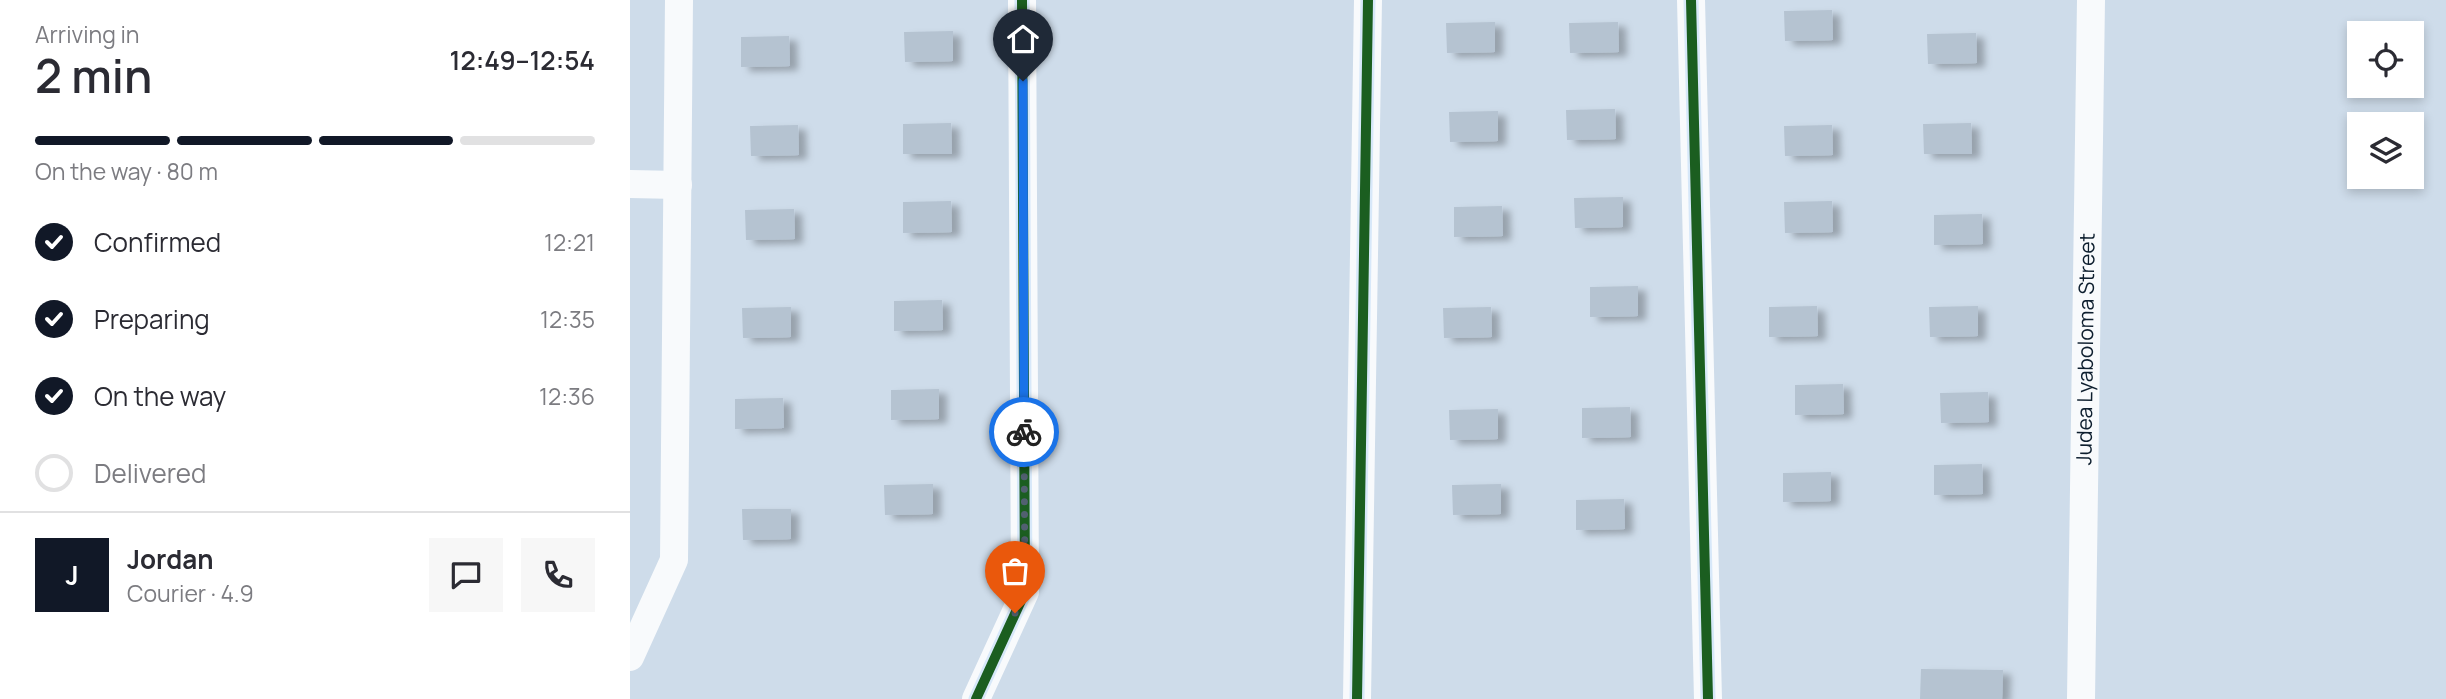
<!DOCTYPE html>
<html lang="en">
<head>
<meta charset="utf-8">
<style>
  :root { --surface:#fff; --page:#f7f7f7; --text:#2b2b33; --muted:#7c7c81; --line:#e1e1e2; --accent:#111827 }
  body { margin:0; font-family:Manrope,sans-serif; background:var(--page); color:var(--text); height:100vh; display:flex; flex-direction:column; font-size:26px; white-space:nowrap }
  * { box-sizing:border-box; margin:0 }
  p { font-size:23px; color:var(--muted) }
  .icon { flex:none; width:38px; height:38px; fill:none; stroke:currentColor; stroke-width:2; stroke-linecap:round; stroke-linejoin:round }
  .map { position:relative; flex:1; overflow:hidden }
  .side { display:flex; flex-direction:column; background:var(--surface); width:630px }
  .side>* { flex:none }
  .controls { position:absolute; left:1717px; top:21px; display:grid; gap:14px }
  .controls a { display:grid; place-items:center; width:77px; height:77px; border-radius:0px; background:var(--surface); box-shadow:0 4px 10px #0003; font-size:35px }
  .pin { position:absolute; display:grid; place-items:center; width:60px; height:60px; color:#fff; margin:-72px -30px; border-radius:50% 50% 50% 0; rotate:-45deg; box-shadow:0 0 7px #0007 }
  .pin .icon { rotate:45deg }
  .courier { position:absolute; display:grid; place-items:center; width:70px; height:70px; margin:-35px; border:5px solid #1a73e8; border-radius:50%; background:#fff; color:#222; box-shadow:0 2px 9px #0007 }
  .overview em { font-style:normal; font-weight:600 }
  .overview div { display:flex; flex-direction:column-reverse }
  .overview { display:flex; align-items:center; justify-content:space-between; height:119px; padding:0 35px }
  h1 { font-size:46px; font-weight:600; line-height:52px }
  .bar { display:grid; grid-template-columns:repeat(4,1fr); gap:10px 7px; align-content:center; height:84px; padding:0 35px }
  .bar i { height:9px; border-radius:5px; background:var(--line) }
  .bar .active { background:var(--accent) }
  .bar p { grid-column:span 4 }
  .line { display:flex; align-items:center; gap:18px; padding:0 35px; border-top:2px solid var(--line) }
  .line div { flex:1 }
  .round { display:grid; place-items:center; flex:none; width:74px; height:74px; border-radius:0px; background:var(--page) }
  ol { padding:0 35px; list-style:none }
  li { display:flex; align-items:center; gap:21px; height:77px }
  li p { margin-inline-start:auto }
  li .icon { padding:7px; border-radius:50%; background:var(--accent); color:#fff; stroke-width:4 }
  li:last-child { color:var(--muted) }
  li i { width:38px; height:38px; border:4px solid var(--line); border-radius:50% }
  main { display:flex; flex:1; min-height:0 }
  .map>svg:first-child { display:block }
  .building { fill:#b5c3d1; filter:url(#shadow) }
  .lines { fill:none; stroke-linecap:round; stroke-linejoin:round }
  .minor { stroke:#f8fafc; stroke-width:28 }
  .cycleway-casing { stroke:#d7e8f9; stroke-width:15 }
  .cycleway { stroke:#1b5e20; stroke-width:10 }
  .done { stroke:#516070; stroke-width:7; stroke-dasharray:0 12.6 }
  .route { stroke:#1a73e8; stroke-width:9 }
  .labels { text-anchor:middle; stroke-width:7; stroke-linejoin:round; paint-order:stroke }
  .street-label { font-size:21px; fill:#0d1e2e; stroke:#d7e8f9 }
</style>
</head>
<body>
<main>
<section class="side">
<div class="overview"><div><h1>2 min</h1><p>Arriving in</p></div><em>12:49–12:54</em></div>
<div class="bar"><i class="active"></i><i class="active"></i><i class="active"></i><i></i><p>On the way · 80 m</p></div>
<ol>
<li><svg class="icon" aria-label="check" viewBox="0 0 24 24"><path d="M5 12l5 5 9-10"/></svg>Confirmed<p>12:21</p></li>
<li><svg class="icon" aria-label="check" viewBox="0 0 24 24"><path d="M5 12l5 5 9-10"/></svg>Preparing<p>12:35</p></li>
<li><svg class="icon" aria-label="check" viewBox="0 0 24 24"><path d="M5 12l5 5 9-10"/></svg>On the way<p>12:36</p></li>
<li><i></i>Delivered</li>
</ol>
<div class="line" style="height:126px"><b class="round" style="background:var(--accent);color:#fff">J</b><div><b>Jordan</b><p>Courier · 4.9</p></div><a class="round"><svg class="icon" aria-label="chat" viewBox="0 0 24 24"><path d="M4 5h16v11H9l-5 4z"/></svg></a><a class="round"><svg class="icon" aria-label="phone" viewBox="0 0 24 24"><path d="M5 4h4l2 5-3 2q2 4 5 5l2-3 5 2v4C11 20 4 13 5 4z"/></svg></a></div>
</section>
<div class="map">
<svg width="1816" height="699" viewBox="0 0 1816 699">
  <defs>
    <filter id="shadow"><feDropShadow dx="8" dy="4.5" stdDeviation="3.5" flood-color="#0004"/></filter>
  </defs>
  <rect width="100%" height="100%" fill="#cedcea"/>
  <g class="building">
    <path d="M1202,10L1203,40L1155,41L1154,11Z"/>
    <path d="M865,22V52L817,53L816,23Z"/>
    <path d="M988,22L989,52L940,53L939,23Z"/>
    <path d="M323,31V61L275,62L274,32Z"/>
    <path d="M1346,33L1347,63L1298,64L1297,34Z"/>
    <path d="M159,36L160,66L111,67V37Z"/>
    <path d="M985,109L986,139L937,140L936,110Z"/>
    <path d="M868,111V141L820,142L819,112Z"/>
    <path d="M321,123L322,154H273V124Z"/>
    <path d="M1341,123L1342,154H1294L1293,124Z"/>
    <path d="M168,125L169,155L121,156L120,126Z"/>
    <path d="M1202,125L1203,155L1155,156L1154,126Z"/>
    <path d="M993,197V227L945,228L944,198Z"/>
    <path d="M321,201L322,232L273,233V202Z"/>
    <path d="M1202,201L1203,232L1155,233L1154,202Z"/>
    <path d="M872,206L873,236L824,237V207Z"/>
    <path d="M164,209L165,239L116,240L115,210Z"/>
    <path d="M1352,214L1353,244L1304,245V215Z"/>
    <path d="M1008,286V316L960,317V287Z"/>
    <path d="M312,300L313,330L264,331V301Z"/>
    <path d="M1187,306L1188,336L1139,337V307Z"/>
    <path d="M1348,306V336L1300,337L1299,307Z"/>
    <path d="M161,307V337L113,338L112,308Z"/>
    <path d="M861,307L862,337L814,338L813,308Z"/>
    <path d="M1213,384L1214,414L1165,415V385Z"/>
    <path d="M309,389V419L261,420V390Z"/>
    <path d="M1358,392L1359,422L1311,423L1310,393Z"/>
    <path d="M153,398L154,428L105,429V399Z"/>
    <path d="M1000,407L1001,437L952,438V408Z"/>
    <path d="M868,409V439L820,440L819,410Z"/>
    <path d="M1352,464L1353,494L1304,495V465Z"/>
    <path d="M1201,472V501L1153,502V473Z"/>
    <path d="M303,484V514L255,515L254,485Z"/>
    <path d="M871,484V514L823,515L822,485Z"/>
    <path d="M994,499L995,529L946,530V500Z"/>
    <path d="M112,509H161V539L113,540Z"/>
    <path d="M1291,669L1373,670L1372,699H1290Z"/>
  </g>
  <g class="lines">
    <g class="minor">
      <path d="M1061,0L1078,699"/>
      <path d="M0,184L48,185"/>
      <path d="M0,657L44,560L49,0"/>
      <path d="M346,699L395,592L392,0"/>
      <path d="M727,699L738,0"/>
      <path id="s1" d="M1451,699L1461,0"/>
    </g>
    <g class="cycleway-casing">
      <g id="cycleway">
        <path d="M1061,0L1078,699"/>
        <path d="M346,699L395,592L392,0"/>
        <path d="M727,699L738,0"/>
      </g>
    </g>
    <use href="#cycleway" class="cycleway"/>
  </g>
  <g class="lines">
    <path class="done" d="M385,613L395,592L394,432"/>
    <path class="route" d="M393,81L394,432"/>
  </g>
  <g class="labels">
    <g class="street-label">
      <text dy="7" stroke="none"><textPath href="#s1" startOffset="350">Judea Lyaboloma Street</textPath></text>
    </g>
  </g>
</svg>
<div class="controls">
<a><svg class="icon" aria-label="locate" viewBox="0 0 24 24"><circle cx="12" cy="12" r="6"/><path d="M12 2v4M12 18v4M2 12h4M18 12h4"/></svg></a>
<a><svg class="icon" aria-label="layers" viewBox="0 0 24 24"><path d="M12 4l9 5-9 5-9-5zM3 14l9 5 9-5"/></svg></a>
</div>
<div class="pin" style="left:385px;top:613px;background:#ea580c"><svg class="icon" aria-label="bag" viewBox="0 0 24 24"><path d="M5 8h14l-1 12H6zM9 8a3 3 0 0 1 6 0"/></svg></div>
<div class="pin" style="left:393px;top:81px;background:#1f2937"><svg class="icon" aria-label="home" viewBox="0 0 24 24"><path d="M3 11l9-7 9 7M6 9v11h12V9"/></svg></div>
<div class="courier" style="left:394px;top:432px"><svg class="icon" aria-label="bike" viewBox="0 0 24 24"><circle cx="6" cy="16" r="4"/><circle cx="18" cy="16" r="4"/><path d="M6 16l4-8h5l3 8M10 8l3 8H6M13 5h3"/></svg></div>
</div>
</main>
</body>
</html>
